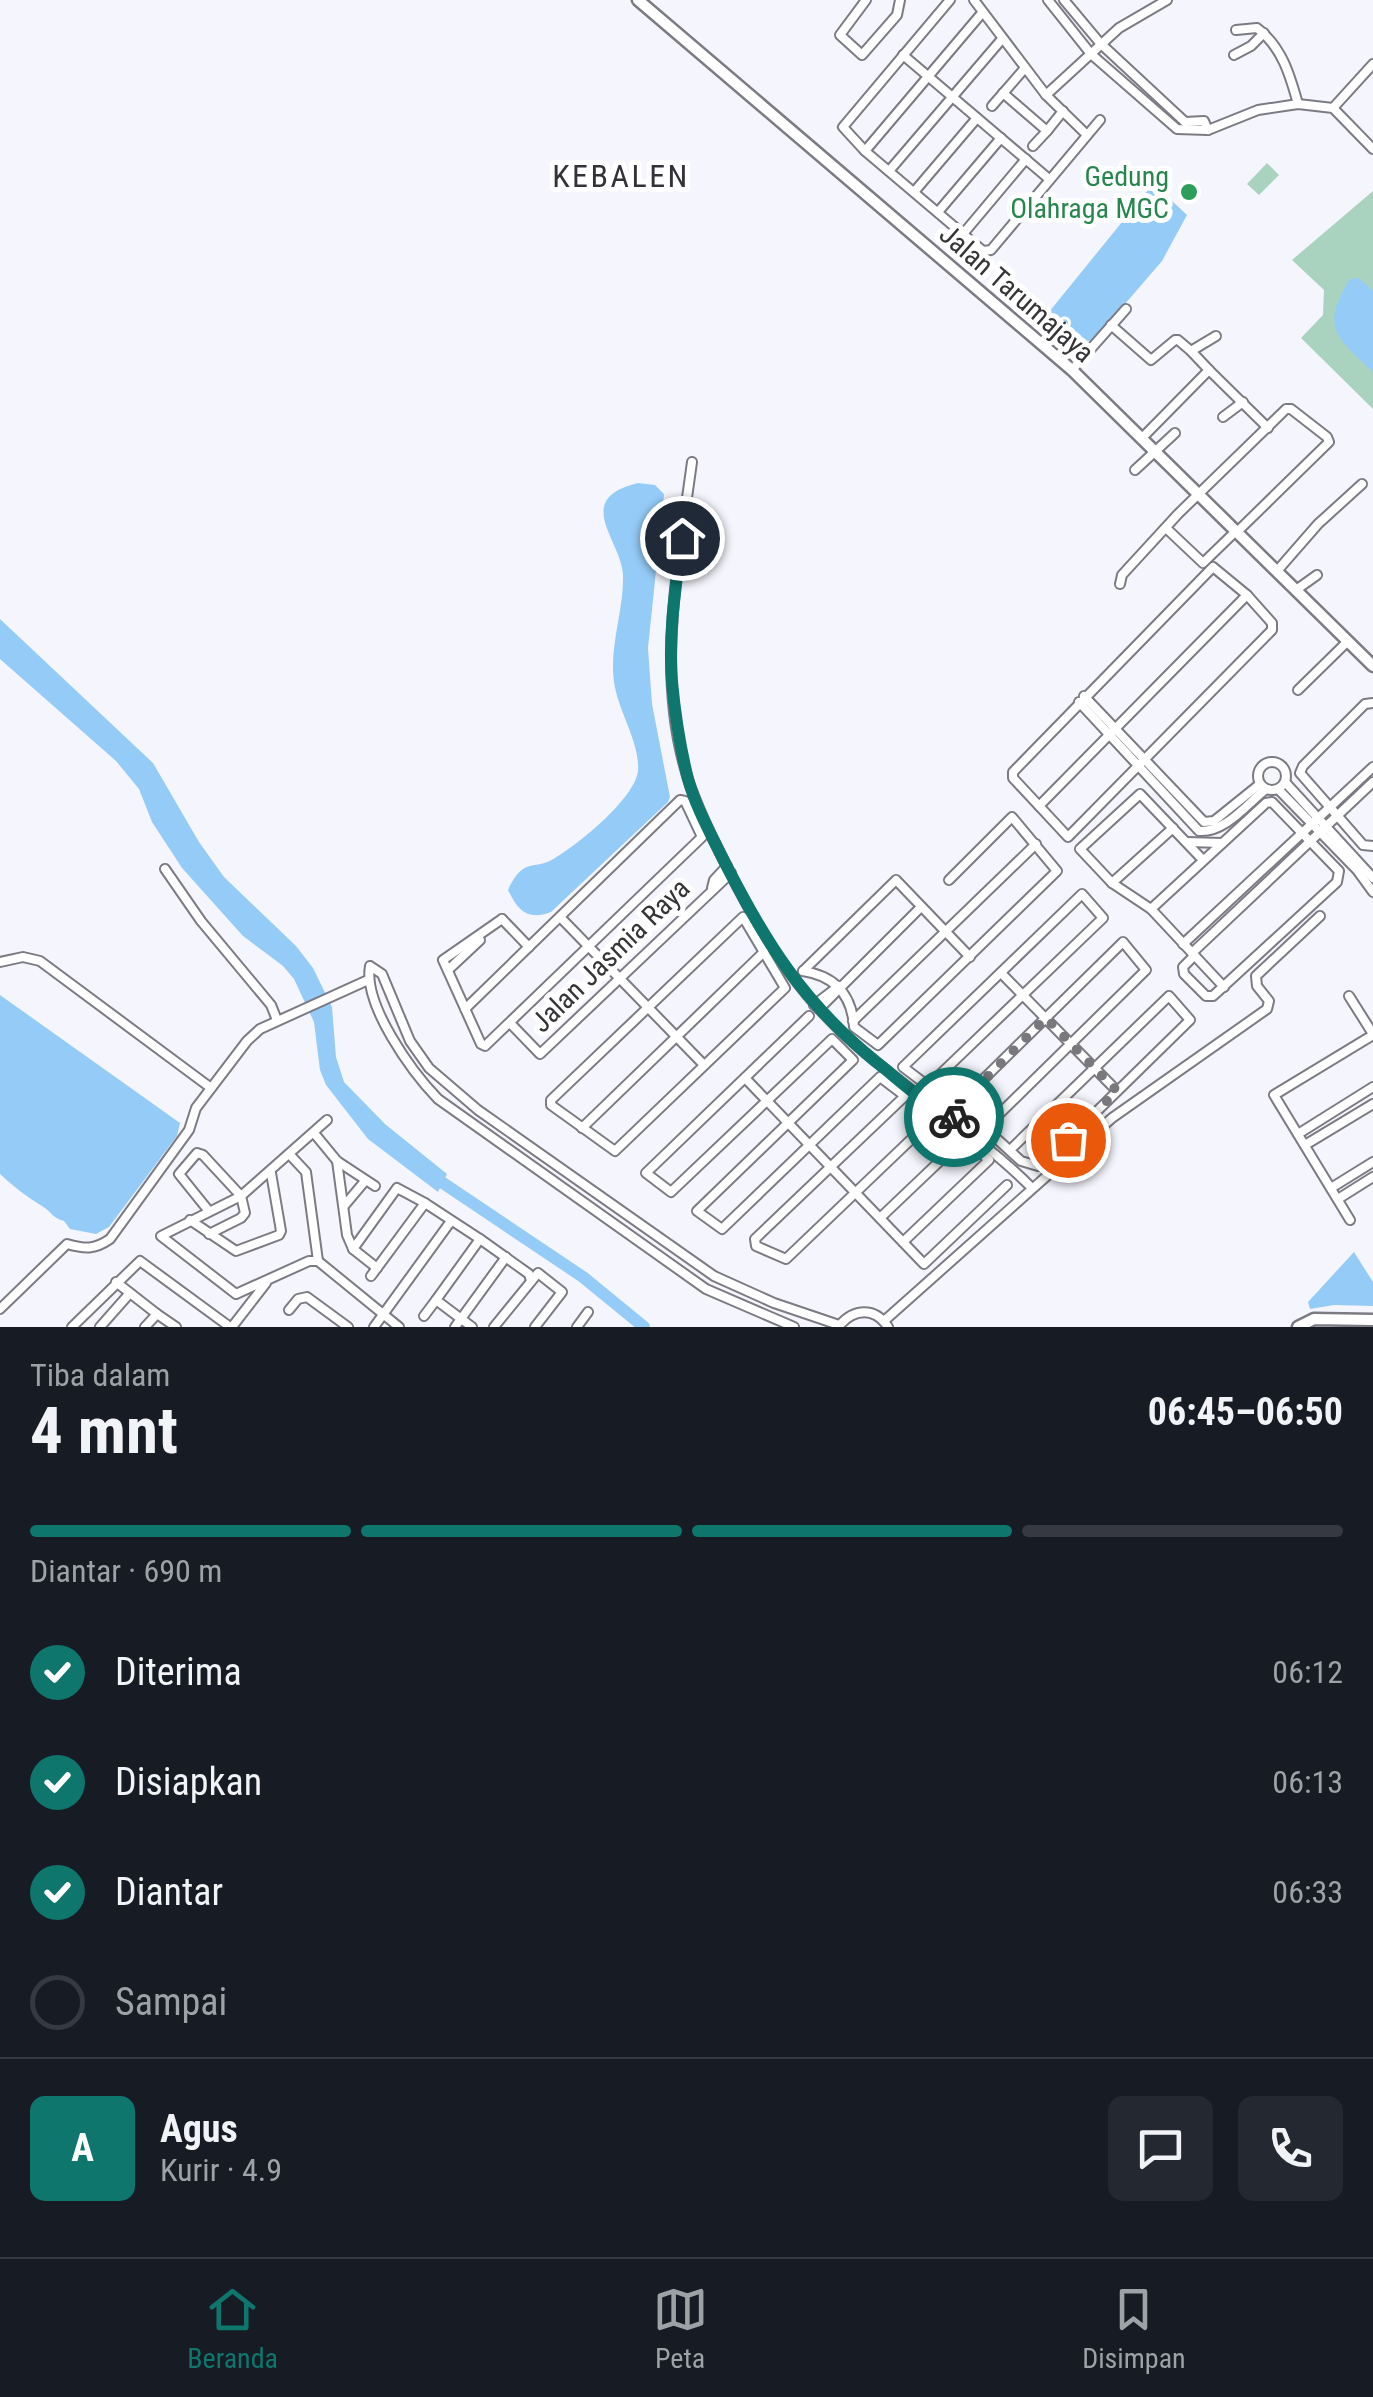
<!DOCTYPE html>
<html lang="id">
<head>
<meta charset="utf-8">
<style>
  :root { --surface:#171b24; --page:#242831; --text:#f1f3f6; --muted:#9ea1a6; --line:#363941; --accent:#0f766e }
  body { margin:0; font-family:"Roboto Condensed",sans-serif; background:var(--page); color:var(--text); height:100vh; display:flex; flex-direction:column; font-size:38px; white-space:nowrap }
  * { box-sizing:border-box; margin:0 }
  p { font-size:32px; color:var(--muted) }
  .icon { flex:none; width:55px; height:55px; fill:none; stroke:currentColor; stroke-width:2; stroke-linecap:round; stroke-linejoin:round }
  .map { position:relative; height:1327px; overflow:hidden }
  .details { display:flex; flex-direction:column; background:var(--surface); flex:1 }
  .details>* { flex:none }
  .pin { position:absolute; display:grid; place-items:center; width:85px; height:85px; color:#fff; margin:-42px; border:5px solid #fff; border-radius:50%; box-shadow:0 2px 10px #0007 }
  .courier { position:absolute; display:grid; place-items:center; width:100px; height:100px; margin:-50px; border:8px solid #0f766e; border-radius:50%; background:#fff; color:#222; box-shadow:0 2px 12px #0007 }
  .overview em { font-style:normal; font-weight:700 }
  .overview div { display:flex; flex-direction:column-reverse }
  .overview { display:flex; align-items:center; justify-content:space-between; height:170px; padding:0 30px }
  h1 { font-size:65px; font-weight:700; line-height:75px }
  .bar { display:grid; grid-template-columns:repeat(4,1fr); gap:15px 10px; align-content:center; height:120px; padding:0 30px }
  .bar i { height:12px; border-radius:8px; background:var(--line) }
  .bar .on { background:var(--accent) }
  .bar p { grid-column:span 4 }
  .line { display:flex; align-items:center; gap:25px; padding:0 30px; border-top:2px solid var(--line) }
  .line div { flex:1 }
  .round { display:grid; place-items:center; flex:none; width:105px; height:105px; border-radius:15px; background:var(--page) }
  ol { padding:0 30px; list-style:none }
  li { display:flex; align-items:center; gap:30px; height:110px }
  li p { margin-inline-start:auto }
  li .icon { padding:10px; border-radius:50%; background:var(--accent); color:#fff; stroke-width:4 }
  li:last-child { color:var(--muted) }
  li i { width:55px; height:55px; border:5px solid var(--line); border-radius:50% }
  .tab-bar { display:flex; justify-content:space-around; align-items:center; height:140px; border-top:2px solid var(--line); background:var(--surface); font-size:28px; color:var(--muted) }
  .tab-bar a { display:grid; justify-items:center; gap:5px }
  .tab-bar .on { color:var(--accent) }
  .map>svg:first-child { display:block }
  .green { fill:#aad3bf }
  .water { fill:#95ccf7 }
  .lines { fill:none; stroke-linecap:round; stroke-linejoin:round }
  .river { stroke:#95ccf7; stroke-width:12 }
  .minor-casing { stroke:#7c7b83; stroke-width:12 }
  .tertiary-casing { stroke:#7c7b83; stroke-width:15 }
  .minor { stroke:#fff; stroke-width:8 }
  .tertiary { stroke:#fff; stroke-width:10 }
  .done { stroke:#78787d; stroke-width:10; stroke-dasharray:0 18 }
  .route { stroke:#0f766e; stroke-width:12 }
  .leisure-dot { fill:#2e9e5b; stroke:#fff; stroke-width:4 }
  .labels { text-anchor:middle; stroke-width:10; stroke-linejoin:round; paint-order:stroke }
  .leisure-label { font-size:28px; fill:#27864d; stroke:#fff; text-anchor:end }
  .street-label { font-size:28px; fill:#353538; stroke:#fff }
  .quarter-label { font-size:32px; letter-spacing:2.5px; fill:#333238; stroke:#fff }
</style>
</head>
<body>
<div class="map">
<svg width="1373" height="1327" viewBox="0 0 1373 1327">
  <rect width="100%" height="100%" fill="#f5f5fd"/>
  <g class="green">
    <path d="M1267,163L1279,175L1259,195L1247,184Z"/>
    <path d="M1373,191V409L1301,338L1323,315L1324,290L1292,260Z"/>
  </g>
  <g class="water">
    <path d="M1158,188L1187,215L1162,261L1094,340C1074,345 1062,330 1048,317L1049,312L1148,190Z"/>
    <path d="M1359,278L1373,291V372C1336,337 1320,327 1350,279Z"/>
    <path d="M638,483L655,485L664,494L648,648L652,704L670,797L668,802L551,912C528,921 518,911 508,890C525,855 533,872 555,858C579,844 635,798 638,771C640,742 618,711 614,682C609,646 624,611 623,575C622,541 571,499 638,483Z"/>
    <path d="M0,619L153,763L199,842L224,877L296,946L313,968L332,1007L336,1057L344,1082L385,1124L447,1174L438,1192L368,1139L326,1085L320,1070L314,1022L294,979L283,966L243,936L182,868L152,822L139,789L116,761L0,659Z"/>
    <path d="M0,995L180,1123L177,1136L109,1227L96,1234L70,1229L64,1221C52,1218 52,1212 42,1206C27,1197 14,1187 0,1174Z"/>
    <path d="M1354,1252L1373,1282V1306L1334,1305L1310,1309L1308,1302Z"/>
  </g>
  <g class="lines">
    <path class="river" d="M431,1175L583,1277L644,1327"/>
    <g class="minor-casing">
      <g id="minor">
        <path d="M866,0L840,35L862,55L897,15L900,0"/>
        <path d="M950,0L843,127L865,151L983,251L991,250L1100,120"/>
        <path d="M974,0L1046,95L1087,135"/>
        <path d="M1048,0L1091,54L1177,129L1208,130L1258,110L1298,104L1333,108L1373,149"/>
        <path d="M1064,0L1100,43L1185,122L1204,121L1208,130"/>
        <path d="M1236,30L1257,28C1282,47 1290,75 1298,104"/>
        <path d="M903,55L1049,179"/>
        <path d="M1234,55L1251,46L1264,33"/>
        <path d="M1003,93L1047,131L1033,146"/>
        <path d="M1046,95L1119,28L1167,0"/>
        <path d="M992,106L1025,68"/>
        <path d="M1333,108L1373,64"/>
        <path d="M1047,131L1063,111"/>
        <path d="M865,151L982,13"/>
        <path d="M889,171L1002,39"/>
        <path d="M914,192L977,118"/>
        <path d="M938,212L1001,138"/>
        <path d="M963,234L1026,159"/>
        <path d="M1111,325L1151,360L1175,340H1178L1191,351L1216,336"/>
        <path d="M1191,351L1209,370"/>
        <path d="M1072,370L1126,309"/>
        <path d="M1223,417L1243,402"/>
        <path d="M1143,437L1209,370L1268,428"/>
        <path d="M692,462C678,567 654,681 690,785C703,821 721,855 738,888C769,948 805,1001 856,1045C913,1095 978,1134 1032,1188"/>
        <path d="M1135,470L1175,433"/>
        <path d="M1166,528L1203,563L1236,531"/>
        <path d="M1213,567L1247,595L1272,623V630L1068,837L1013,778V772Z"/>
        <path d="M1277,571L1318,524L1362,484"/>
        <path d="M1120,584L1122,575L1178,514L1286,409H1291L1327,437L1329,442L1237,532"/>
        <path d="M1296,590L1317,575"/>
        <path d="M1298,690L1347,642"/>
        <path d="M1084,696L1204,822L1214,821L1260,784"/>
        <path d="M1079,702L1199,831C1225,833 1247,804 1266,789"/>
        <path d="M1373,703L1365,704L1303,766L1300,773L1363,845L1373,846"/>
        <circle cx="1272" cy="776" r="14"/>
        <path d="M1285,782L1373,878"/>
        <path d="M1278,789L1357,870L1373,892"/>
        <path d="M1039,806L1247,595"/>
        <path d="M1187,842L1222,843"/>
        <path d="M1203,860L1140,794L1080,849L1112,883L1151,909L1224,987"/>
        <path d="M165,869L201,921L271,1005L277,1020"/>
        <path d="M1112,883L1173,828"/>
        <path d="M712,888L714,880L727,866"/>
        <path d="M1082,894L1103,918L928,1086L903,1067Z"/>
        <path d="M1151,909L1266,803L1272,802L1339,871L1337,882L1213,996H1206L1184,974L1183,967L1194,956"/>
        <path d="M560,917L704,1065"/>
        <path d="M743,917L785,988L615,1151L551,1105V1100Z"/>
        <path d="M502,919L529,947"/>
        <path d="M1183,944L1373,767"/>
        <path d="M1192,953L1373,782"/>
        <path d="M0,962L23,957L40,961L211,1088"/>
        <path d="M448,970L480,940"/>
        <path d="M803,971C835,976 852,995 854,1027L878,1045L1057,871L1012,817L949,880"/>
        <path d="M803,971L896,880L970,957"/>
        <path d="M1001,973L1117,1091"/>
        <path d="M1349,996L1373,1034"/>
        <path d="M814,1005L839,986"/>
        <path d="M465,1009L680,800L685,801L702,837L485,1046L481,1044L443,960L502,919"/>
        <path d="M819,1009L921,907"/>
        <path d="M809,1016L646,1173L671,1192L832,1039L853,1060L697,1211L722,1229L880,1077L905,1096L755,1239L756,1246L786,1259L923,1128L943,1112"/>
        <path d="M853,1021L1036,844"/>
        <path d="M510,1023L540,1054L731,873"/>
        <path d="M745,1078L924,1264L1007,1185"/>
        <path d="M947,1115L1123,942L1146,970L985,1128L1021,1161L1038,1166L1043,1164L1190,1020L1169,996L1010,1150"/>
        <path d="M953,1119L965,1104L968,1096"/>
        <path d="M327,1120L241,1196L161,1236L236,1294L309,1261H318L399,1327"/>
        <path d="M582,1128L764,952"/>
        <path d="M923,1128L924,1121L937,1108"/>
        <path d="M314,1133L337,1161L375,1186"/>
        <path d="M1298,1134L1373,1087"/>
        <path d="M1305,1145L1373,1104"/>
        <path d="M291,1156L306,1172L318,1261"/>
        <path d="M337,1161L347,1235L353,1249L397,1188L425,1203L371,1276"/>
        <path d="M1331,1188L1373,1162"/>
        <path d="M1338,1199L1373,1177"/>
        <path d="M425,1203L480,1239L436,1300L472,1327"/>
        <path d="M344,1206L365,1181"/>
        <path d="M208,1210L179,1174L197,1153L203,1155L241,1196L245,1213L241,1218L209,1234"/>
        <path d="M880,1218L964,1138L989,1160L903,1242"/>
        <path d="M190,1220L236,1251L279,1235L281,1231L271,1173"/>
        <path d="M1350,1220L1274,1095L1373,1035"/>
        <path d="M480,1239L529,1274L531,1281"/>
        <path d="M353,1249L377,1268"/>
        <path d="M116,1282L157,1314L145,1327"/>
        <path d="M0,1309L67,1244C85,1249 94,1250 110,1239L189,1130L196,1108L247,1041L260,1029L368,980"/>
        <path d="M289,1310L298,1299L307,1297L348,1327"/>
        <path d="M157,1314L176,1327"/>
        <path d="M424,1316L436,1300"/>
        <path d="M884,1321L1112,1118L1267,1009L1269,1001L1257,986L1256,976L1320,916"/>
        <path d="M839,1326C854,1308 875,1307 888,1327"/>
        <path d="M72,1327L140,1261L230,1327"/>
        <path d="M100,1327L130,1293"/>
        <path d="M232,1327L266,1283"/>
        <path d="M374,1327L451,1221"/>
        <path d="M455,1327L506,1257"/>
        <path d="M494,1327L538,1273L562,1292L535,1327"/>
        <path d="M577,1327L588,1312"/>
        <path d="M794,1327L706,1289L438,1099C412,1072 363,1005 370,966L382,974L410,1041L429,1068L478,1110L714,1276L774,1303L839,1325"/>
      </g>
    </g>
    <g class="tertiary-casing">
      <g id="tertiary">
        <path d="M638,0L1072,370L1373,666"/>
        <path d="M1298,1327L1314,1319L1373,1320"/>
      </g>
    </g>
    <use href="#minor" class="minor"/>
    <use href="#tertiary" class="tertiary"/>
  </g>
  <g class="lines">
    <path class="done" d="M954,1117L965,1104L968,1096L1046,1018L1117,1091L1068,1140"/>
    <path class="route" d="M682,538C676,585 668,633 672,682C675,714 680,747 688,779C696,808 712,836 725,863C767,945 803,1002 875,1061C895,1076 934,1113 954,1117"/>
  </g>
  <circle class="leisure-dot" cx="1189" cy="192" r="10"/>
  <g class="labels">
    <g class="leisure-label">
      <text x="1169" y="186">Gedung<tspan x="1169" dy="32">Olahraga MGC</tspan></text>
    </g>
    <g class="street-label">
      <text transform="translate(1017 293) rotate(41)" y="10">Jalan Tarumajaya</text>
      <text transform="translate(610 955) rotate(-44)" y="10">Jalan Jasmia Raya</text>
    </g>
    <g class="quarter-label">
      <text x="621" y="187">KEBALEN</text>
    </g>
  </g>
</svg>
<div class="pin" style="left:1068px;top:1140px;background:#ea580c"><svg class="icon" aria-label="bag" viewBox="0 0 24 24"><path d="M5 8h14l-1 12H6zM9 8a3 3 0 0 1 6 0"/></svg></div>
<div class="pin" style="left:682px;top:538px;background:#1f2937"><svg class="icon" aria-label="home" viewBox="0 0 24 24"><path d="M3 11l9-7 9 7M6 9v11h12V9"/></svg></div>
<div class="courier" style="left:954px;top:1117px"><svg class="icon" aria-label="bike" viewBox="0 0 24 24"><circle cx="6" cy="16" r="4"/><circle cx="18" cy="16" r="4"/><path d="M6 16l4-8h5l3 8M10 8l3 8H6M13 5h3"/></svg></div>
</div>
<section class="details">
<div class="overview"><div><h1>4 mnt</h1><p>Tiba dalam</p></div><em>06:45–06:50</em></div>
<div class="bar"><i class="on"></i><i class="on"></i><i class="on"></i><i></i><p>Diantar · 690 m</p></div>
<ol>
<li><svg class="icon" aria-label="check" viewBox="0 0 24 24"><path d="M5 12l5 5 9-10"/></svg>Diterima<p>06:12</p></li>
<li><svg class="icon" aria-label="check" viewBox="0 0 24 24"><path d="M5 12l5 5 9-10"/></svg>Disiapkan<p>06:13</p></li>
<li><svg class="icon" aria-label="check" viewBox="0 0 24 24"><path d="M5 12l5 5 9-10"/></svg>Diantar<p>06:33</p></li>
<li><i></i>Sampai</li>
</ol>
<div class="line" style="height:180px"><b class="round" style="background:var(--accent);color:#fff">A</b><div><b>Agus</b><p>Kurir · 4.9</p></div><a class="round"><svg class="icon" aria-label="chat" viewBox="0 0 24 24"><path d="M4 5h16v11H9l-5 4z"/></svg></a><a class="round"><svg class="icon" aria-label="phone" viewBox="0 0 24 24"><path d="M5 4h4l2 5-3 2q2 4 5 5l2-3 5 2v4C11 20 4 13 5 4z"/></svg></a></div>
</section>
<nav class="tab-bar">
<a class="on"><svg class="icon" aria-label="home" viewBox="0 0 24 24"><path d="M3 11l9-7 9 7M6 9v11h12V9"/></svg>Beranda</a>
<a><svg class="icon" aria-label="map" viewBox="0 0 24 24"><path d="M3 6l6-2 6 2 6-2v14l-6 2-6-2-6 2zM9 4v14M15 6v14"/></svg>Peta</a>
<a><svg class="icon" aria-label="saved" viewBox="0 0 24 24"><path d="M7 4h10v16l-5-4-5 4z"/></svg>Disimpan</a>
</nav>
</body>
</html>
